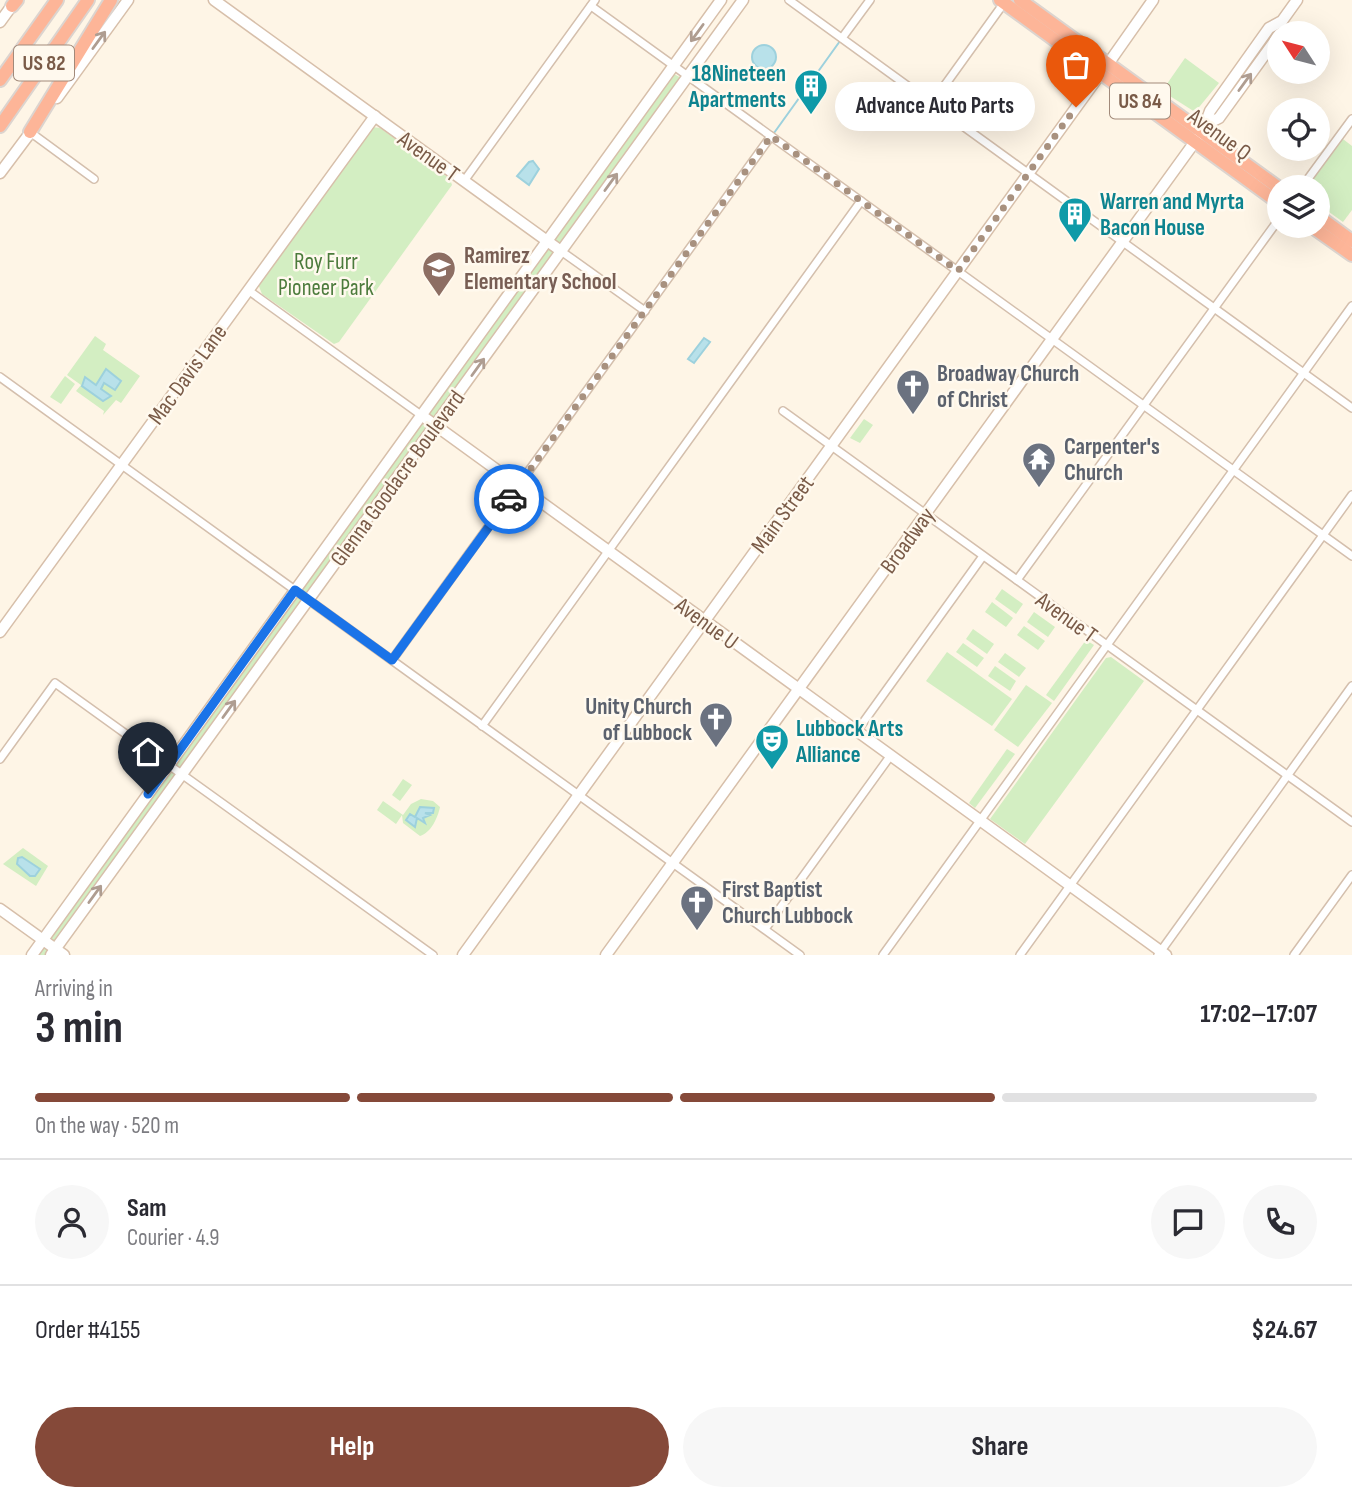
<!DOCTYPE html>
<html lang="en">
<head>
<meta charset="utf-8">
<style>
  :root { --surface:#fff; --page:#f7f7f7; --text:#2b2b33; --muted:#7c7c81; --line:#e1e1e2; --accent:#854939 }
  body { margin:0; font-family:"Sofia Sans Condensed",sans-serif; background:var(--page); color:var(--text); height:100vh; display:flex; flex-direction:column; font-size:26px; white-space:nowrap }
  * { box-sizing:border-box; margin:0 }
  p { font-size:23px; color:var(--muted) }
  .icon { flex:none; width:38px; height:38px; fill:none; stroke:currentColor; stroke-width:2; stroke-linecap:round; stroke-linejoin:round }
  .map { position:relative; height:955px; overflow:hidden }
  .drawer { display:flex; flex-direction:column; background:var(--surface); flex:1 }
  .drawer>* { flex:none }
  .needle { width:46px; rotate:306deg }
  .tools { position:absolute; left:1267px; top:21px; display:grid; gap:14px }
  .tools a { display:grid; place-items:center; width:63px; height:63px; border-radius:50%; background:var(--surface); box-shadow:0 7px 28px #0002; font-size:35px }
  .pin { position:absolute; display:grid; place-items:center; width:60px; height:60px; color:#fff; margin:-72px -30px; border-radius:50% 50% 50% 0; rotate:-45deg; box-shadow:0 0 7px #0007 }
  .pin .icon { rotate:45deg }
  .courier { position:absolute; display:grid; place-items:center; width:70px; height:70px; margin:-35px; border:5px solid #1a73e8; border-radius:50%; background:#fff; color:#222; box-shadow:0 2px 9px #0007 }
  .bubble { position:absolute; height:49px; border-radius:24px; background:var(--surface); box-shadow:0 7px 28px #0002; font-size:23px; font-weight:700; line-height:49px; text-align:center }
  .headline em { font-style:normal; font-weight:700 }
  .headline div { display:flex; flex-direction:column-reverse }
  .headline { display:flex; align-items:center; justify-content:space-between; height:119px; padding:0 35px }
  h1 { font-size:46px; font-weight:700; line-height:52px }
  .bar { display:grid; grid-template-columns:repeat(4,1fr); gap:10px 7px; align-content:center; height:84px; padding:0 35px }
  .bar i { height:9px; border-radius:5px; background:var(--line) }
  .bar .current { background:var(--accent) }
  .bar p { grid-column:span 4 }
  .line { display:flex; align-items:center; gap:18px; padding:0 35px; border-top:2px solid var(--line) }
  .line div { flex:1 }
  .round { display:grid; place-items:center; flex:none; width:74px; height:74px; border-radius:37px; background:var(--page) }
  .cta { display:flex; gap:14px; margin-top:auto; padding:14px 35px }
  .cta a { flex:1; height:80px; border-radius:42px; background:var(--accent); color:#fff; font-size:28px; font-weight:700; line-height:80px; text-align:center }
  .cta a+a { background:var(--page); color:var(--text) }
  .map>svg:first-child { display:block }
  .green { fill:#d3eec2 }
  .water { fill:#b8e1ea; stroke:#9dd1dd; stroke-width:2 }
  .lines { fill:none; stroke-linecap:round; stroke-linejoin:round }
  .stream { stroke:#9dd1dd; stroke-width:2 }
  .street-casing { stroke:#d4bfad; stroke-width:10 }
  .secondary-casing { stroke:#d7bfaa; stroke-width:13 }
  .highway-casing { stroke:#dcd4cf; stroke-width:16 }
  .street { stroke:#fff; stroke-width:7 }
  .secondary { stroke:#fff; stroke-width:10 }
  .highway { stroke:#fdb598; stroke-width:12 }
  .oneway { stroke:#af9d91 }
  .done { stroke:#a8917f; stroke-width:7; stroke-dasharray:0 12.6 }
  .route { stroke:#1a73e8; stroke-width:9 }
  .labels { text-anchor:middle; stroke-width:5; stroke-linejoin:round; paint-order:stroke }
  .shield { fill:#fff9ee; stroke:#a28a7a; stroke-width:2 }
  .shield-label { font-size:21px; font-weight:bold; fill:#7a5b48 }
  .culture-label { font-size:23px; font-weight:bold; fill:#0d838f; stroke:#fff9ee; text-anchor:start }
  .street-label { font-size:23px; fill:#7a5b48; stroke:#fff9ee }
  .education-label { font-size:23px; font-weight:bold; fill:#785e54; stroke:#fff9ee; text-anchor:start }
  .park-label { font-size:23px; fill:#4c7b3c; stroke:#fff9ee }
  .worship-label { font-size:23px; font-weight:bold; fill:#5b616d; stroke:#fff9ee; text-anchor:start }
</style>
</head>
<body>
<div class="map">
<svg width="1352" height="955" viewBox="0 0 1352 955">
  <rect width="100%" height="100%" fill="#fef5e6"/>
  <g class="green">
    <path d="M1185,58L1219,83L1195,112L1162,91Z"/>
    <path d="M674,74L683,79L46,955H34Z"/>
    <path d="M372,127L380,128L450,179L452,185L339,342L334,344L262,294L258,284Z"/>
    <path d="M1339,136L1352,146V210L1343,222L1318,204V187H1302Z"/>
    <path d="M95,336L106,344L103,350L140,376L121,403L116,400L103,415L104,411L76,391L81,385L67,375Z"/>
    <path d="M65,376L75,384L61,404L50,397Z"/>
    <path d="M864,419L873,425L860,443L850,438Z"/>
    <path d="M1002,589L1023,604L1016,614L995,599Z"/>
    <path d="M992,602L1013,618L1006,627L985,612Z"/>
    <path d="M1034,612L1055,627L1048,637L1027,622Z"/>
    <path d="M1024,626L1045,641L1038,650L1017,635Z"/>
    <path d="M973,629L994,644L987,654L966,639Z"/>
    <path d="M1086,640L1094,645L1054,701L1046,695Z"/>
    <path d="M963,643L984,658L977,667L956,652Z"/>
    <path d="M947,652L1012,699L992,726L926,681Z"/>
    <path d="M1005,653L1026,668L1019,677L998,662Z"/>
    <path d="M1111,657L1144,681L1025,844L990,819L1106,658Z"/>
    <path d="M995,666L1016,681L1010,691L988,676Z"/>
    <path d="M1026,685L1052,703L1018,747L994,730Z"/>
    <path d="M1007,749L1015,754L975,808L969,803Z"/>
    <path d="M403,779L412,785L400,801L392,795Z"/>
    <path d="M421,799L433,801L440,807C438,817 431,833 420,836L403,823L402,815L396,824L377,810L383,801L403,815L411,804Z"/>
    <path d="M23,848L48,866L36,886L3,864Z"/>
  </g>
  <g class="water">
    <circle cx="764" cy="57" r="12"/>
    <path d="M533,161L539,169L529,185L517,176L529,162Z"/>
    <path d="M704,338L710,342L694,363L688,359Z"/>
    <path d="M106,369L121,381L115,390L104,383L101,389L111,396L103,401L82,386L85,377L96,385Z"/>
    <path d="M420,807L434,808L433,813H425L430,815L423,818L425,823L417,818L415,827L406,820L410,814L415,817Z"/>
    <path d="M22,857L40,869L35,876H30L17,864L18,858Z"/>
  </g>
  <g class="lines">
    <path class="stream" d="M774,133L840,41"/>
    <g class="street-casing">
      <g id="street">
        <path d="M789,0L1352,408"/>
        <path d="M591,6L1352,556"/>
        <path d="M842,38L870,0"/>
        <path d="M932,103L1004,3"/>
        <path d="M30,132L94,179"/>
        <path d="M464,181L595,0"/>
        <path d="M1302,187L1352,119"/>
        <path d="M561,251L645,311"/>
        <path d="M248,290L421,415"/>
        <path d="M0,377L800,955"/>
        <path d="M783,411L1352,822"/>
        <path d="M1017,580L1279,219"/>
        <path d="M392,660L771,136"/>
        <path d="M482,726L861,201"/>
        <path d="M857,731L983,556"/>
        <path d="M0,759L55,683L433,955"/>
        <path d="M765,929L891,755"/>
        <path d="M883,955L1352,306"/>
        <path d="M1020,955L1352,495"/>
        <path d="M1158,955L1352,686"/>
        <path d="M1294,955L1352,875"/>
      </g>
    </g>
    <g class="secondary-casing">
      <g id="secondary">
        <path d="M214,0L561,251"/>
        <path d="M0,22L16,0"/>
        <path d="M1108,64L1153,0"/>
        <path d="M57,98L128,0"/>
        <path d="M1207,124L1219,118L1279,35"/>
        <path d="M0,173L33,129"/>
        <path d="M421,415L1166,955"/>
        <path d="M0,632L375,116"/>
        <path d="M0,909L64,955"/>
        <path d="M32,955L721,0"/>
        <path d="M51,955L743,0"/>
        <path d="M463,955L1101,73"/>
        <path d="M606,955L1202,132L1210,111L1269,28L1282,21L1297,0"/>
      </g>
    </g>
    <g class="highway-casing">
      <g id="highway">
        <path d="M1000,0L1279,203"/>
        <path d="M1020,0L1279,188"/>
        <path d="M12,6L17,0"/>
        <path d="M0,80L57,0"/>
        <path d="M0,126L88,0"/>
        <path d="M30,132L111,0"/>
        <path d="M1318,216L1352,241"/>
        <path d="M1311,226L1352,255"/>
      </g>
    </g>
    <use href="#street" class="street"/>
    <use href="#secondary" class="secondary"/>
    <use href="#highway" class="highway"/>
  </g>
  <defs><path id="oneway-shaft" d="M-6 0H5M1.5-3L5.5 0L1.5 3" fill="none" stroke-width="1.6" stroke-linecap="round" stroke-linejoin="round" transform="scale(1.75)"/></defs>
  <g class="oneway">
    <use href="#oneway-shaft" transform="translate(697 33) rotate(126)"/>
    <use href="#oneway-shaft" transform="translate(99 40) rotate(-54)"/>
    <use href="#oneway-shaft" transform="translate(1245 82) rotate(-54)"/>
    <use href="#oneway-shaft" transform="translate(611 182) rotate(-54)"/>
    <use href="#oneway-shaft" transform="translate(478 367) rotate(-54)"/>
    <use href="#oneway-shaft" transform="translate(229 709) rotate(-54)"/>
    <use href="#oneway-shaft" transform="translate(95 894) rotate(-54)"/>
  </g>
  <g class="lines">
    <path class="done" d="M509,499L771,136L958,271L1076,107"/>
    <path class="route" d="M148,794L295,590L392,660L509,499"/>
  </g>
  <defs>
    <g id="building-pin" transform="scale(1.75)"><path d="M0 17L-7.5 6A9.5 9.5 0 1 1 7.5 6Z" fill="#0f9aa8" stroke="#fff9ee"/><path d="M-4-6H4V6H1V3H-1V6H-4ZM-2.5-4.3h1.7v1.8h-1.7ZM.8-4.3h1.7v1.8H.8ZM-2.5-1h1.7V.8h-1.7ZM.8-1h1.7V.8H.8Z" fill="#fff"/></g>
    <g id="school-pin" transform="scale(1.75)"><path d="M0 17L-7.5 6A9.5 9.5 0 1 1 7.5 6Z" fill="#8d6e63" stroke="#fff9ee"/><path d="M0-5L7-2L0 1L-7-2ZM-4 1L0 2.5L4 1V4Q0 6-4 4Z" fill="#fff"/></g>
    <g id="church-pin" transform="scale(1.75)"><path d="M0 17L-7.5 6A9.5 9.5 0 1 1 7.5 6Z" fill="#6b7280" stroke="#fff9ee"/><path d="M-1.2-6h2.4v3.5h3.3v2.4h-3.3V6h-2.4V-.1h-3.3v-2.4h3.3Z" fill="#fff"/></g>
    <g id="temple-pin" transform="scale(1.75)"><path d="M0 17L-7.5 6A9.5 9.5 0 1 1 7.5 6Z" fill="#6b7280" stroke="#fff9ee"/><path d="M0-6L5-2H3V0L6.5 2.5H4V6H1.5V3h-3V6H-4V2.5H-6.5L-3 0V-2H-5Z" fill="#fff"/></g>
    <g id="theatre-pin" transform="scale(1.75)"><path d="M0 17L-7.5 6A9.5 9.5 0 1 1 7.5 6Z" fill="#0f9aa8" stroke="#fff9ee"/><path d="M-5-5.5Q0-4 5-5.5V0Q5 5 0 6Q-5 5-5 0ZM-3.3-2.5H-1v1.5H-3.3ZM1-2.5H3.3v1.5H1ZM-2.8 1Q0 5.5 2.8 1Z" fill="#fff"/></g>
  </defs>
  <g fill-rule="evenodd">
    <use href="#building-pin" x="811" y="86"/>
    <use href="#building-pin" x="1075" y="214"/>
    <use href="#school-pin" x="439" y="268"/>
    <use href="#church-pin" x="913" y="386"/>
    <use href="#temple-pin" x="1039" y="459"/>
    <use href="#church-pin" x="716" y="719"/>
    <use href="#theatre-pin" x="772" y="741"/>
    <use href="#church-pin" x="697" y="902"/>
  </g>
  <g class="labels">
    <g class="shield">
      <rect x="14" y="45.5" width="60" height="35" rx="5"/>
      <rect x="1110" y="83.5" width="60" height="35" rx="5"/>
    </g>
    <g class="shield-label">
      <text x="44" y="70">US 82</text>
      <text x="1140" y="108">US 84</text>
    </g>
    <g class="culture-label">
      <text x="786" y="81" text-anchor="end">18Nineteen<tspan x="786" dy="26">Apartments</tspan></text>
      <text x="1100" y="209">Warren and Myrta<tspan x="1100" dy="26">Bacon House</tspan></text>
      <text x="796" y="736">Lubbock Arts<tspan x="796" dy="26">Alliance</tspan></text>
    </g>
    <g class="street-label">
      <text transform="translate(1220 134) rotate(36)" y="8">Avenue Q</text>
      <text transform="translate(429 156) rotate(36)" y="8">Avenue T</text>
      <text transform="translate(187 374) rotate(-54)" y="8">Mac Davis Lane</text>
      <text transform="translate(397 478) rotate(-54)" y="8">Glenna Goodacre Boulevard</text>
      <text transform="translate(782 514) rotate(-54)" y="8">Main Street</text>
      <text transform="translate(907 540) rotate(-54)" y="8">Broadway</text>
      <text transform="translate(1067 617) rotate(36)" y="8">Avenue T</text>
      <text transform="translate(707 623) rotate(36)" y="8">Avenue U</text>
    </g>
    <g class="education-label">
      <text x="464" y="263">Ramirez<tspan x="464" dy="26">Elementary School</tspan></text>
    </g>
    <g class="park-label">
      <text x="326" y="269">Roy Furr<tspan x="326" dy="26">Pioneer Park</tspan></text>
    </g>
    <g class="worship-label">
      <text x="937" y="381">Broadway Church<tspan x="937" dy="26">of Christ</tspan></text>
      <text x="1064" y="454">Carpenter's<tspan x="1064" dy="26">Church</tspan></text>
      <text x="692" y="714" text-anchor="end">Unity Church<tspan x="692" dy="26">of Lubbock</tspan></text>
      <text x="722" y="897">First Baptist<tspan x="722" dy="26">Church Lubbock</tspan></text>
    </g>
  </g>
</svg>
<div class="tools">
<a><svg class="needle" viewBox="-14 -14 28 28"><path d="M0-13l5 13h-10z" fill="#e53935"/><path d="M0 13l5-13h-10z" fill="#7c7c81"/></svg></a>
<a><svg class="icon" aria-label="locate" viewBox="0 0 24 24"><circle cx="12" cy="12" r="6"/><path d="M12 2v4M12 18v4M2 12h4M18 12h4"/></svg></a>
<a><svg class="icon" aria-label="layers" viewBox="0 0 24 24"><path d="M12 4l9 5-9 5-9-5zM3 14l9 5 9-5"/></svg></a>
</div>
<div class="pin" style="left:1076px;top:107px;background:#ea580c"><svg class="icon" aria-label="bag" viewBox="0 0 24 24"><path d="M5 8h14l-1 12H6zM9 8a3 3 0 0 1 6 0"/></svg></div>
<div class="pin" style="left:148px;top:794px;background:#1f2937"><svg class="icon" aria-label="home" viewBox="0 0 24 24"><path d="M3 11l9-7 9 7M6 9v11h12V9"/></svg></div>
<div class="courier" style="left:509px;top:499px"><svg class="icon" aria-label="car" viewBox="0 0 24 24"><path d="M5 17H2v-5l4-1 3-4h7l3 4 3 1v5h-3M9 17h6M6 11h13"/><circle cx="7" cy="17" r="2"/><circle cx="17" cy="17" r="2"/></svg></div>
<div class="bubble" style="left:835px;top:82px;width:200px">Advance Auto Parts</div>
</div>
<section class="drawer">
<div class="headline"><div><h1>3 min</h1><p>Arriving in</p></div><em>17:02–17:07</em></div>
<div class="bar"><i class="current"></i><i class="current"></i><i class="current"></i><i></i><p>On the way · 520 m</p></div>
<div class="line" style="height:126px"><a class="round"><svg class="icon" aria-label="person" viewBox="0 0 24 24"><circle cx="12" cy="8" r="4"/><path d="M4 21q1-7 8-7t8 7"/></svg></a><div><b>Sam</b><p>Courier · 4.9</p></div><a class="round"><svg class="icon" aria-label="chat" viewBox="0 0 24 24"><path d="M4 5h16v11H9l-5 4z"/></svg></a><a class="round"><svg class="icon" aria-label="phone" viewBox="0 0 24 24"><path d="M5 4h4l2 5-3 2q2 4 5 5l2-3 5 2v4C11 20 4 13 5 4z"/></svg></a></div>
<div class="line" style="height:91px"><div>Order #4155</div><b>$24.67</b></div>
<div class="cta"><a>Help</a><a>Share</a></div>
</section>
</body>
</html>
